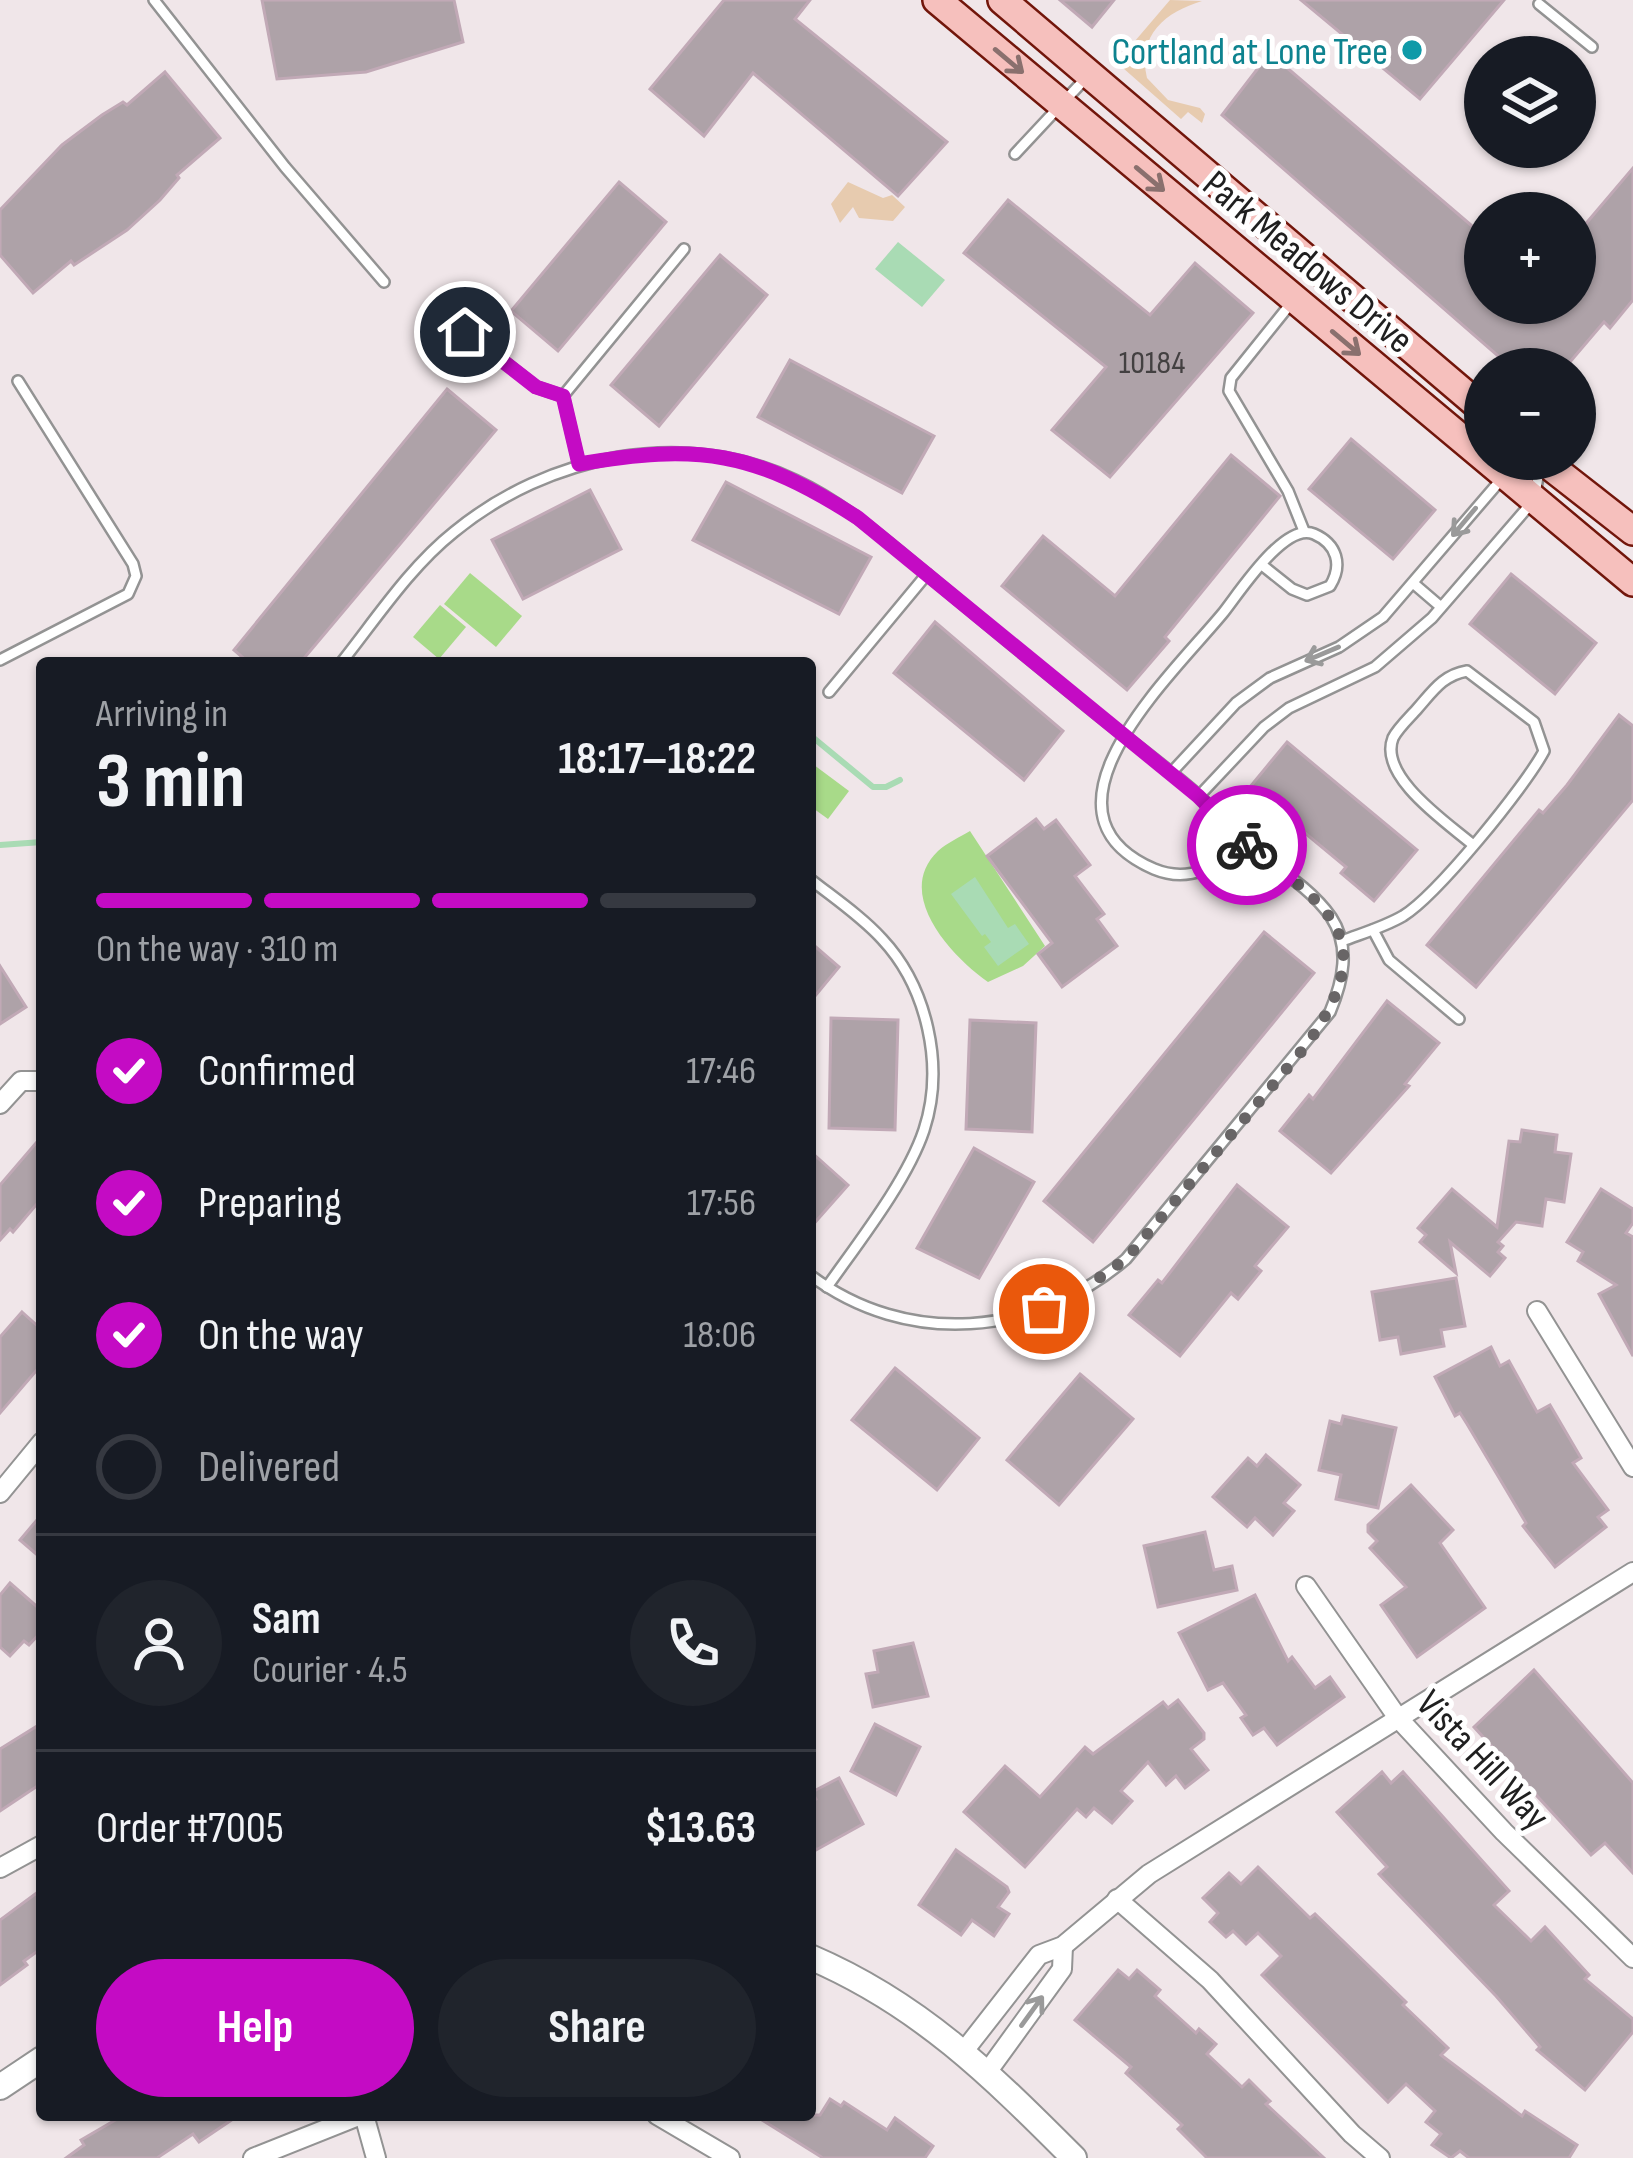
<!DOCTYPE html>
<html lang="en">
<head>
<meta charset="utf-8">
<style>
  :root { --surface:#171b24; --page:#20242c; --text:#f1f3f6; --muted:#9ea1a6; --line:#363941; --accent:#c40bc4 }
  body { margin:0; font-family:"Sofia Sans Condensed",sans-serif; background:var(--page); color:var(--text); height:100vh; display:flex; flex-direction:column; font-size:45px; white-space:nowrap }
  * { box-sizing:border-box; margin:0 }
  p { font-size:39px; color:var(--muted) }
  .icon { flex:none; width:66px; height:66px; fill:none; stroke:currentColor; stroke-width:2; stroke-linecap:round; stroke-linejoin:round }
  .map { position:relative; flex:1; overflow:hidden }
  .sheet { position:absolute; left:36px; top:657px; width:780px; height:1464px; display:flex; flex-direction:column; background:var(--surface); border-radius:12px; box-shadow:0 3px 9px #0004 }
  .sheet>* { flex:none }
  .tools { position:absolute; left:1464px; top:36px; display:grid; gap:24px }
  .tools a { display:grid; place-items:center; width:132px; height:132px; border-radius:50%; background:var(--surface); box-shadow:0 3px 9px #0004; font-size:60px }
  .pin { position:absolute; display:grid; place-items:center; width:102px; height:102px; color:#fff; margin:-51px; border:6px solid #fff; border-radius:50%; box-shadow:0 3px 12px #0007 }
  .courier { position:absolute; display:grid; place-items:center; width:120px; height:120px; margin:-60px; border:9px solid #c40bc4; border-radius:50%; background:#fff; color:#222; box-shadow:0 3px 15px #0007 }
  .overview em { font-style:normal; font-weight:700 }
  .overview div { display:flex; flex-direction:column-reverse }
  .overview { display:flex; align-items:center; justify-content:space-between; height:204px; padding:0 60px }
  h1 { font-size:78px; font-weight:700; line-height:90px }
  .bar { display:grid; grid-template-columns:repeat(4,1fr); gap:18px 12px; align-content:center; height:144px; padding:0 60px }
  .bar i { height:15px; border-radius:9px; background:var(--line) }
  .bar .current { background:var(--accent) }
  .bar p { grid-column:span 4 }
  .line { display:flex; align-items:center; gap:30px; padding:0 60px; border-top:3px solid var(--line) }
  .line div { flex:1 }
  .round { display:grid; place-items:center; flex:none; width:126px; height:126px; border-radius:63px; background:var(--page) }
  ol { padding:0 60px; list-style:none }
  li { display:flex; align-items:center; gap:36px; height:132px }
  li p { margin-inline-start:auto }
  li .icon { padding:12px; border-radius:50%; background:var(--accent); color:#fff; stroke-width:4 }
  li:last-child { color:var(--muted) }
  li i { width:66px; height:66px; border:6px solid var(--line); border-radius:50% }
  .button { display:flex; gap:24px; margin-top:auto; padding:24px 60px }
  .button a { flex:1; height:138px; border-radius:72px; background:var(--accent); color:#fff; font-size:48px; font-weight:700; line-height:138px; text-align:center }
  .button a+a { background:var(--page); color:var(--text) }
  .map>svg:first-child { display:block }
  .grass { fill:#e7cbaf }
  .pitch { fill:#a8da89 }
  .water { fill:#a9dbb4 }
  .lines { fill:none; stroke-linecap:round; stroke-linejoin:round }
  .stream { stroke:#a9dbb4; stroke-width:6 }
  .building { fill:#aea2a8; stroke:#c1a9b6; stroke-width:3 }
  .service-casing { stroke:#939393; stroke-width:14 }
  .minor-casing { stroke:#939393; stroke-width:22 }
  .tertiary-casing { stroke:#939393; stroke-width:28 }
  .secondary-casing { stroke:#72160b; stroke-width:32 }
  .service { stroke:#fff; stroke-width:9 }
  .minor { stroke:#fff; stroke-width:18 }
  .tertiary { stroke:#fff; stroke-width:24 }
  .secondary { stroke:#f6c0bd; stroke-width:27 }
  .oneway { stroke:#8a706e }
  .oneway2 { stroke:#9a9a9a }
  .done { stroke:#686566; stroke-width:12; stroke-dasharray:0 21.6 }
  .route { stroke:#c40bc4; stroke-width:15 }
  .culture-dot { fill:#0f9aa8; stroke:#fff; stroke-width:4.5 }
  .labels { text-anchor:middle; stroke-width:10; stroke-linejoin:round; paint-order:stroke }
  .number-label { font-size:33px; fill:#434041 }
  .culture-label { font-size:39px; fill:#0d838f; stroke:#fff; text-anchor:end }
  .street-label { font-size:39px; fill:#1f1f1f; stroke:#fff }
</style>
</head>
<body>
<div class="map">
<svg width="1633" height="2158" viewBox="0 0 1633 2158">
  <rect width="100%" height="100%" fill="#f0e6e9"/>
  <g class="grass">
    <path d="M1170,0L1202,1C1166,12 1137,34 1147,78L1168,100L1200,108L1205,114L1202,123L1188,112L1181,119L1123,68L1129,48Z"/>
    <path d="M848,182L883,198L892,195L905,207L893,221L859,218L853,207L840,223L831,204Z"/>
  </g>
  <g class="pitch">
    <path d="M470,573L522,616L496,647L444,604Z"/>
    <path d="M440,605L466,627L439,659L413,637Z"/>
    <path d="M810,762L849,791L828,819L810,806Z"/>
    <path d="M970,831L1045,946L1023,966L988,982C952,957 893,894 938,851C947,843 960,837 970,831Z"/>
  </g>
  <g class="water">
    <path d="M898,242L945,280L922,307L875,269Z"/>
    <path d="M975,877L1008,928L1015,924L1029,944L998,966L984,947L991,942L985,934L982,936L951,894Z"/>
  </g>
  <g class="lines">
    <g class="stream">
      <path d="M810,735L873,787H886L900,780"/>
      <path d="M0,845L42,842"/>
    </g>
  </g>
  <g class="building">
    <path d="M262,0H454L463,42L366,72L277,79Z"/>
    <path d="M724,0H810L795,19L947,142L898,196L753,73L704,136L650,89Z"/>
    <path d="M1060,0H1114L1092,27Z"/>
    <path d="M1301,0H1504L1420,99Z"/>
    <path d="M1279,61L1485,237V303H1575V220L1583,227L1633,168V300L1610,328L1604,322L1564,369H1513L1222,115L1262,63Z"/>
    <path d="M165,72L220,138L177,175L179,178L160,200L127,230L74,265L71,261L33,293L0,255V210L62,145L102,115L123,102L127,105Z"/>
    <path d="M619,182L666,222L558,351L511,311Z"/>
    <path d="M1008,200L1150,315L1195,263L1253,313L1110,477L1052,430L1106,367L964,253Z"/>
    <path d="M720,255L767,295L659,426L611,385Z"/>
    <path d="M790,360L934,436L902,493L758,417Z"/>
    <path d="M447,389L496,430L300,663H249L234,650Z"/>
    <path d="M1351,439L1435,510L1393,559L1309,489Z"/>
    <path d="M1231,455L1280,496L1165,637L1169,641L1127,690L1002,586L1043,536L1115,596Z"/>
    <path d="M726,482L871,557L839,614L693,540Z"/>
    <path d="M590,490L621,549L523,599L492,540Z"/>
    <path d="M1511,574L1596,643L1555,694L1470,624Z"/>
    <path d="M935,622L1063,731L1024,780L894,673Z"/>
    <path d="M1619,715L1633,726V800L1476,987L1427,945L1539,810L1543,813L1567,785Z"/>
    <path d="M1287,742L1417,850L1374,901L1341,873L1346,867L1311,838L1285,816L1280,822L1245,793Z"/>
    <path d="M1036,819L1044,829L1056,820L1090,865L1075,876L1104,914L1097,919L1117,946L1062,987L1038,954L1052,943L987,856Z"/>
    <path d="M1264,932L1314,973L1093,1242L1044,1201Z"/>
    <path d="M810,942L839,967L810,1002Z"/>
    <path d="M0,966L26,1007L0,1024Z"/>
    <path d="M1387,1001L1439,1043L1405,1084L1409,1086L1331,1173L1280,1131L1309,1095L1313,1099Z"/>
    <path d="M831,1018L898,1020L895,1130L829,1128Z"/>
    <path d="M970,1020L1036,1023L1032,1132L966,1129Z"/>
    <path d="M1522,1130L1557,1135L1555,1152L1571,1154L1564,1202L1546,1199L1542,1226L1516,1222L1498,1242L1503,1246L1498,1252L1505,1258L1490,1276L1450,1242L1456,1273L1420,1242L1426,1235L1418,1228L1452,1189L1497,1227L1509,1141L1520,1142Z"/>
    <path d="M42,1136V1198L13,1232L10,1229L0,1240V1185Z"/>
    <path d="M974,1148L1034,1182L979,1278L917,1248Z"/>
    <path d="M810,1151L848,1185L810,1228Z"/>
    <path d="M1237,1185L1288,1227L1255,1266L1261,1271L1238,1299L1231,1293L1180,1356L1129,1315L1158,1280L1162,1283Z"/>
    <path d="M1601,1189L1633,1209V1223L1626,1233L1633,1237V1356L1599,1294L1616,1285L1578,1261L1583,1252L1567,1242Z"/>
    <path d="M1456,1278L1465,1326L1441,1330L1444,1346L1401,1354L1398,1337L1380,1340L1372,1292Z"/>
    <path d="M22,1312L42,1330V1364L0,1413V1337Z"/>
    <path d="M1491,1347L1500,1366L1509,1361L1537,1412L1550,1405L1581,1458L1573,1463L1608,1510L1598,1517L1606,1527L1555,1567L1523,1526L1526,1523L1467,1424L1460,1413L1455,1416L1435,1377Z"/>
    <path d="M895,1368L979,1438L937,1490L852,1420Z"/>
    <path d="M1080,1374L1133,1419L1059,1505L1007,1460Z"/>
    <path d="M1343,1416L1396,1428L1378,1508L1336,1499L1341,1475L1319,1470L1330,1421L1341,1424Z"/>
    <path d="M1266,1455L1300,1485L1284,1503L1294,1511L1273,1535L1255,1518L1247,1527L1213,1497L1248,1458L1257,1466Z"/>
    <path d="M1411,1485L1453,1530L1440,1543L1485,1608L1417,1657L1381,1605L1406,1587L1370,1548L1377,1541L1368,1532V1525Z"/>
    <path d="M42,1514V1559L20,1540Z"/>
    <path d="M1205,1532L1214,1570L1232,1566L1237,1590L1158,1607L1144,1546Z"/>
    <path d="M10,1583L42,1611V1631L29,1645L24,1641L10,1656L0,1647V1595Z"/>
    <path d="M1255,1595L1288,1661L1292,1657L1315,1688L1330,1677L1344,1697L1277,1745L1264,1728L1253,1735L1241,1718L1246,1715L1223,1683L1208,1690L1179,1633Z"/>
    <path d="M913,1643L928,1696L873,1707L866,1674L878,1672L874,1651Z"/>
    <path d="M1534,1670L1633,1783V1873L1605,1843L1591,1855L1474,1727Z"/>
    <path d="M1178,1700L1204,1733V1739L1191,1749L1208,1770L1185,1788L1176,1776L1166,1785L1148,1762L1121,1791L1132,1801L1112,1823L1094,1808L1086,1817L1077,1809L1025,1867L964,1812L1005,1766L1040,1797L1085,1747L1093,1754L1163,1702L1168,1708Z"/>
    <path d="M42,1723V1783L0,1811V1749Z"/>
    <path d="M875,1724L920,1747L896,1795L851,1771Z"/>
    <path d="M1382,1772L1391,1783L1403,1772L1509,1891L1494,1905L1531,1941L1545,1927L1589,1975L1585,1979L1633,2019V2032L1585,2090L1537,2050L1540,2047L1496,1996L1379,1874L1387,1867L1337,1812Z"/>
    <path d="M839,1778L863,1824L816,1850L810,1838V1802L816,1799L812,1792Z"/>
    <path d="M956,1850L1007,1887L1009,1892L998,1907L1009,1914L994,1936L972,1920L961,1935L919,1905Z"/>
    <path d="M1258,1867L1310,1918L1315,1914L1406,2002L1403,2005L1448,2048L1441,2055L1522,2116L1525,2111L1577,2145L1569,2158H1469L1460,2151L1451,2158L1432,2145L1441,2134L1426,2122L1435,2111L1406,2084L1388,2102L1262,1975L1281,1956L1258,1933L1246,1944L1233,1931L1226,1937L1210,1922L1218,1913L1203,1898L1229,1873L1241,1884Z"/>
    <path d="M42,1889V1948L24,1961L27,1965L0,1985V1920Z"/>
    <path d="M1118,1970L1129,1979L1137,1970L1160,1990L1155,1996L1196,2033L1199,2029L1216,2044L1207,2054L1242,2087L1249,2080L1270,2101L1266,2104L1324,2158H1207L1178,2129L1182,2125L1126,2073L1131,2067L1075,2020Z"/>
    <path d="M830,2099L841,2106L844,2102L887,2130L895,2118L933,2146L925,2158H823L754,2115H820Z"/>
    <path d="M124,2115H239L199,2142L193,2134L157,2158H66L84,2145L81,2140Z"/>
  </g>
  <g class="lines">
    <g class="service-casing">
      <g id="service">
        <path d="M154,0L285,167L384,282"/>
        <path d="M1539,4L1592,47"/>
        <path d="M1015,154L1085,79"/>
        <path d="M1292,302L1231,378L1229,391L1288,491L1304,531"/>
        <path d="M465,331L536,387L563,396L684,249"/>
        <path d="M563,396L579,464"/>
        <path d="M1413,583L1441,607"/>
        <path d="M0,660L128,594L136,576L133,564L18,381"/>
        <path d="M341,663C376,619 410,567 454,532C548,455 683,427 795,480C845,503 886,541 928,575C977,616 1027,657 1076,697C1115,730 1158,760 1197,794C1215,810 1229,830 1248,846C1276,868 1310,887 1331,917C1351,947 1343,981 1330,1012L1126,1259C1035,1337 907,1348 810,1275"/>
        <path d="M829,692L927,574"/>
        <path d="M1171,773L1236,703L1270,678L1339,647L1383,617L1505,475L1541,459L1534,500L1432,618L1375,667L1289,708L1264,727L1199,796"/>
        <path d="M1244,842C1219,866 1190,884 1154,869C1023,812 1172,675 1223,613C1239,593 1285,521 1314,534C1337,544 1343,565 1330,586L1307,595L1292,589L1262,565"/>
        <path d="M810,879C834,898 861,916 882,939C927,987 945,1066 924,1130C907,1181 858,1243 827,1287"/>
        <path d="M1373,930L1389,960L1459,1019"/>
        <path d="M1342,941C1363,933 1384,927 1403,916C1437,895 1525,787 1544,751L1534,722L1467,671C1443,675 1433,691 1417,709C1410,717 1398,728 1393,738C1378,776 1446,822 1472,844"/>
      </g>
    </g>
    <g class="minor-casing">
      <g id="minor">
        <path d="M0,1104L21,1081H42"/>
        <path d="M1537,1311L1633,1467"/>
        <path d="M0,1493L42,1442"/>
        <path d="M1306,1586L1398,1718L1504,1832L1633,1958"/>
        <path d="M0,1868L42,1845"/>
        <path d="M1117,1899L1210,1980L1352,2134L1380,2158"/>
        <path d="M964,2051L1039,1955L1063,1946L1149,1874L1633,1572"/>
        <path d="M988,2071L1062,1969L1063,1946"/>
        <path d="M364,2115L376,2158"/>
        <path d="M657,2115L730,2158"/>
        <path d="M253,2158L361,2115"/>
      </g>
    </g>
    <g class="tertiary-casing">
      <g id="tertiary">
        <path d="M810,1957C920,2004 991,2075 1074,2158"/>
        <path d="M0,2087L42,2059"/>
      </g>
    </g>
    <g class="secondary-casing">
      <g id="secondary">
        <path d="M937,0L1633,582"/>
        <path d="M1002,0L1485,411"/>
        <path d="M1541,459L1633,531"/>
      </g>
    </g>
    <use href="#service" class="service"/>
    <use href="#minor" class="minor"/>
    <use href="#tertiary" class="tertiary"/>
    <use href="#secondary" class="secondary"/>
  </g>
  <defs><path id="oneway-shaft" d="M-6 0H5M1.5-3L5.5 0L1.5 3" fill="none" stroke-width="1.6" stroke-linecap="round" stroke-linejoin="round" transform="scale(3)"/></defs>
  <g class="oneway">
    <use href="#oneway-shaft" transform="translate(1009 61) rotate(40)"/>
    <use href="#oneway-shaft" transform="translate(1150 179) rotate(40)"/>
    <use href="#oneway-shaft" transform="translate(1346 343) rotate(40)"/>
  </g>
  <g class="oneway2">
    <use href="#oneway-shaft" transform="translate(1464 522) rotate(130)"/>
    <use href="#oneway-shaft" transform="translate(1322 654) rotate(157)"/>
    <use href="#oneway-shaft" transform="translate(1032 2011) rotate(-54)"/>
  </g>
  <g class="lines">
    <path class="done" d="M1044,1309L1072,1297L1126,1259L1305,1047C1381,941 1335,911 1247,845"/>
    <path class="route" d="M465,332L536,387L563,396L579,464C698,443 755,451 858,518L1198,796L1247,845"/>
  </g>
  <circle class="culture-dot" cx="1412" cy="50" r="12"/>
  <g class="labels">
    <g class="number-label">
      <text x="1152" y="373">10184</text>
    </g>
    <g class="culture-label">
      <text x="1388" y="64">Cortland at Lone Tree</text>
    </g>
    <g class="street-label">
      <text transform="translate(1309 261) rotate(40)" y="14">Park Meadows Drive</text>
      <text transform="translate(1484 1759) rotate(47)" y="14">Vista Hill Way</text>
    </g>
  </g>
</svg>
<div class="tools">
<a><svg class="icon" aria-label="layers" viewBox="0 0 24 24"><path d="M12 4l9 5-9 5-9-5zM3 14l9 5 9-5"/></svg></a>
<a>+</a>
<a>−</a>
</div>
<div class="pin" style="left:1044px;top:1309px;background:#ea580c"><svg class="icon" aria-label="bag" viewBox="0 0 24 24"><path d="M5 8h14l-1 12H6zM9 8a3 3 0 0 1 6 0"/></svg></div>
<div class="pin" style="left:465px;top:332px;background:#1f2937"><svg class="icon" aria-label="home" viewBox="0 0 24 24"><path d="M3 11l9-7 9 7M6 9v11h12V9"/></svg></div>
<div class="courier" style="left:1247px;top:845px"><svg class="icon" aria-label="bike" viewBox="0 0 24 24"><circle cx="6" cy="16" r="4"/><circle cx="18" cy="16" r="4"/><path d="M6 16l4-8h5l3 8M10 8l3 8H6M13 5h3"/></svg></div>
<section class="sheet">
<div class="overview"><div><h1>3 min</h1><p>Arriving in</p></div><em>18:17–18:22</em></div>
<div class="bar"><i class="current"></i><i class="current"></i><i class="current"></i><i></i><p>On the way · 310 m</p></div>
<ol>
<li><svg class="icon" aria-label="check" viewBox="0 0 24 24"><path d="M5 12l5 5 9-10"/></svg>Confirmed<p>17:46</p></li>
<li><svg class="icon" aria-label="check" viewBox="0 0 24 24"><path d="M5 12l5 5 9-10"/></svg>Preparing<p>17:56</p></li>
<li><svg class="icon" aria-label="check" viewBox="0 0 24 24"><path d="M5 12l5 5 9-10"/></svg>On the way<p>18:06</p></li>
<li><i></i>Delivered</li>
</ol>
<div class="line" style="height:216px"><a class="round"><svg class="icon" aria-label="person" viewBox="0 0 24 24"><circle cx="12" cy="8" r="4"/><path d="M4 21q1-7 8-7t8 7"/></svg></a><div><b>Sam</b><p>Courier · 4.5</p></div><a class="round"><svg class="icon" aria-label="phone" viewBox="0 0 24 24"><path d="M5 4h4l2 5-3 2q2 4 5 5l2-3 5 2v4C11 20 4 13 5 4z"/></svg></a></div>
<div class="line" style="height:156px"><div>Order #7005</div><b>$13.63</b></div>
<div class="button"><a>Help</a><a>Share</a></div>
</section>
</div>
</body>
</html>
